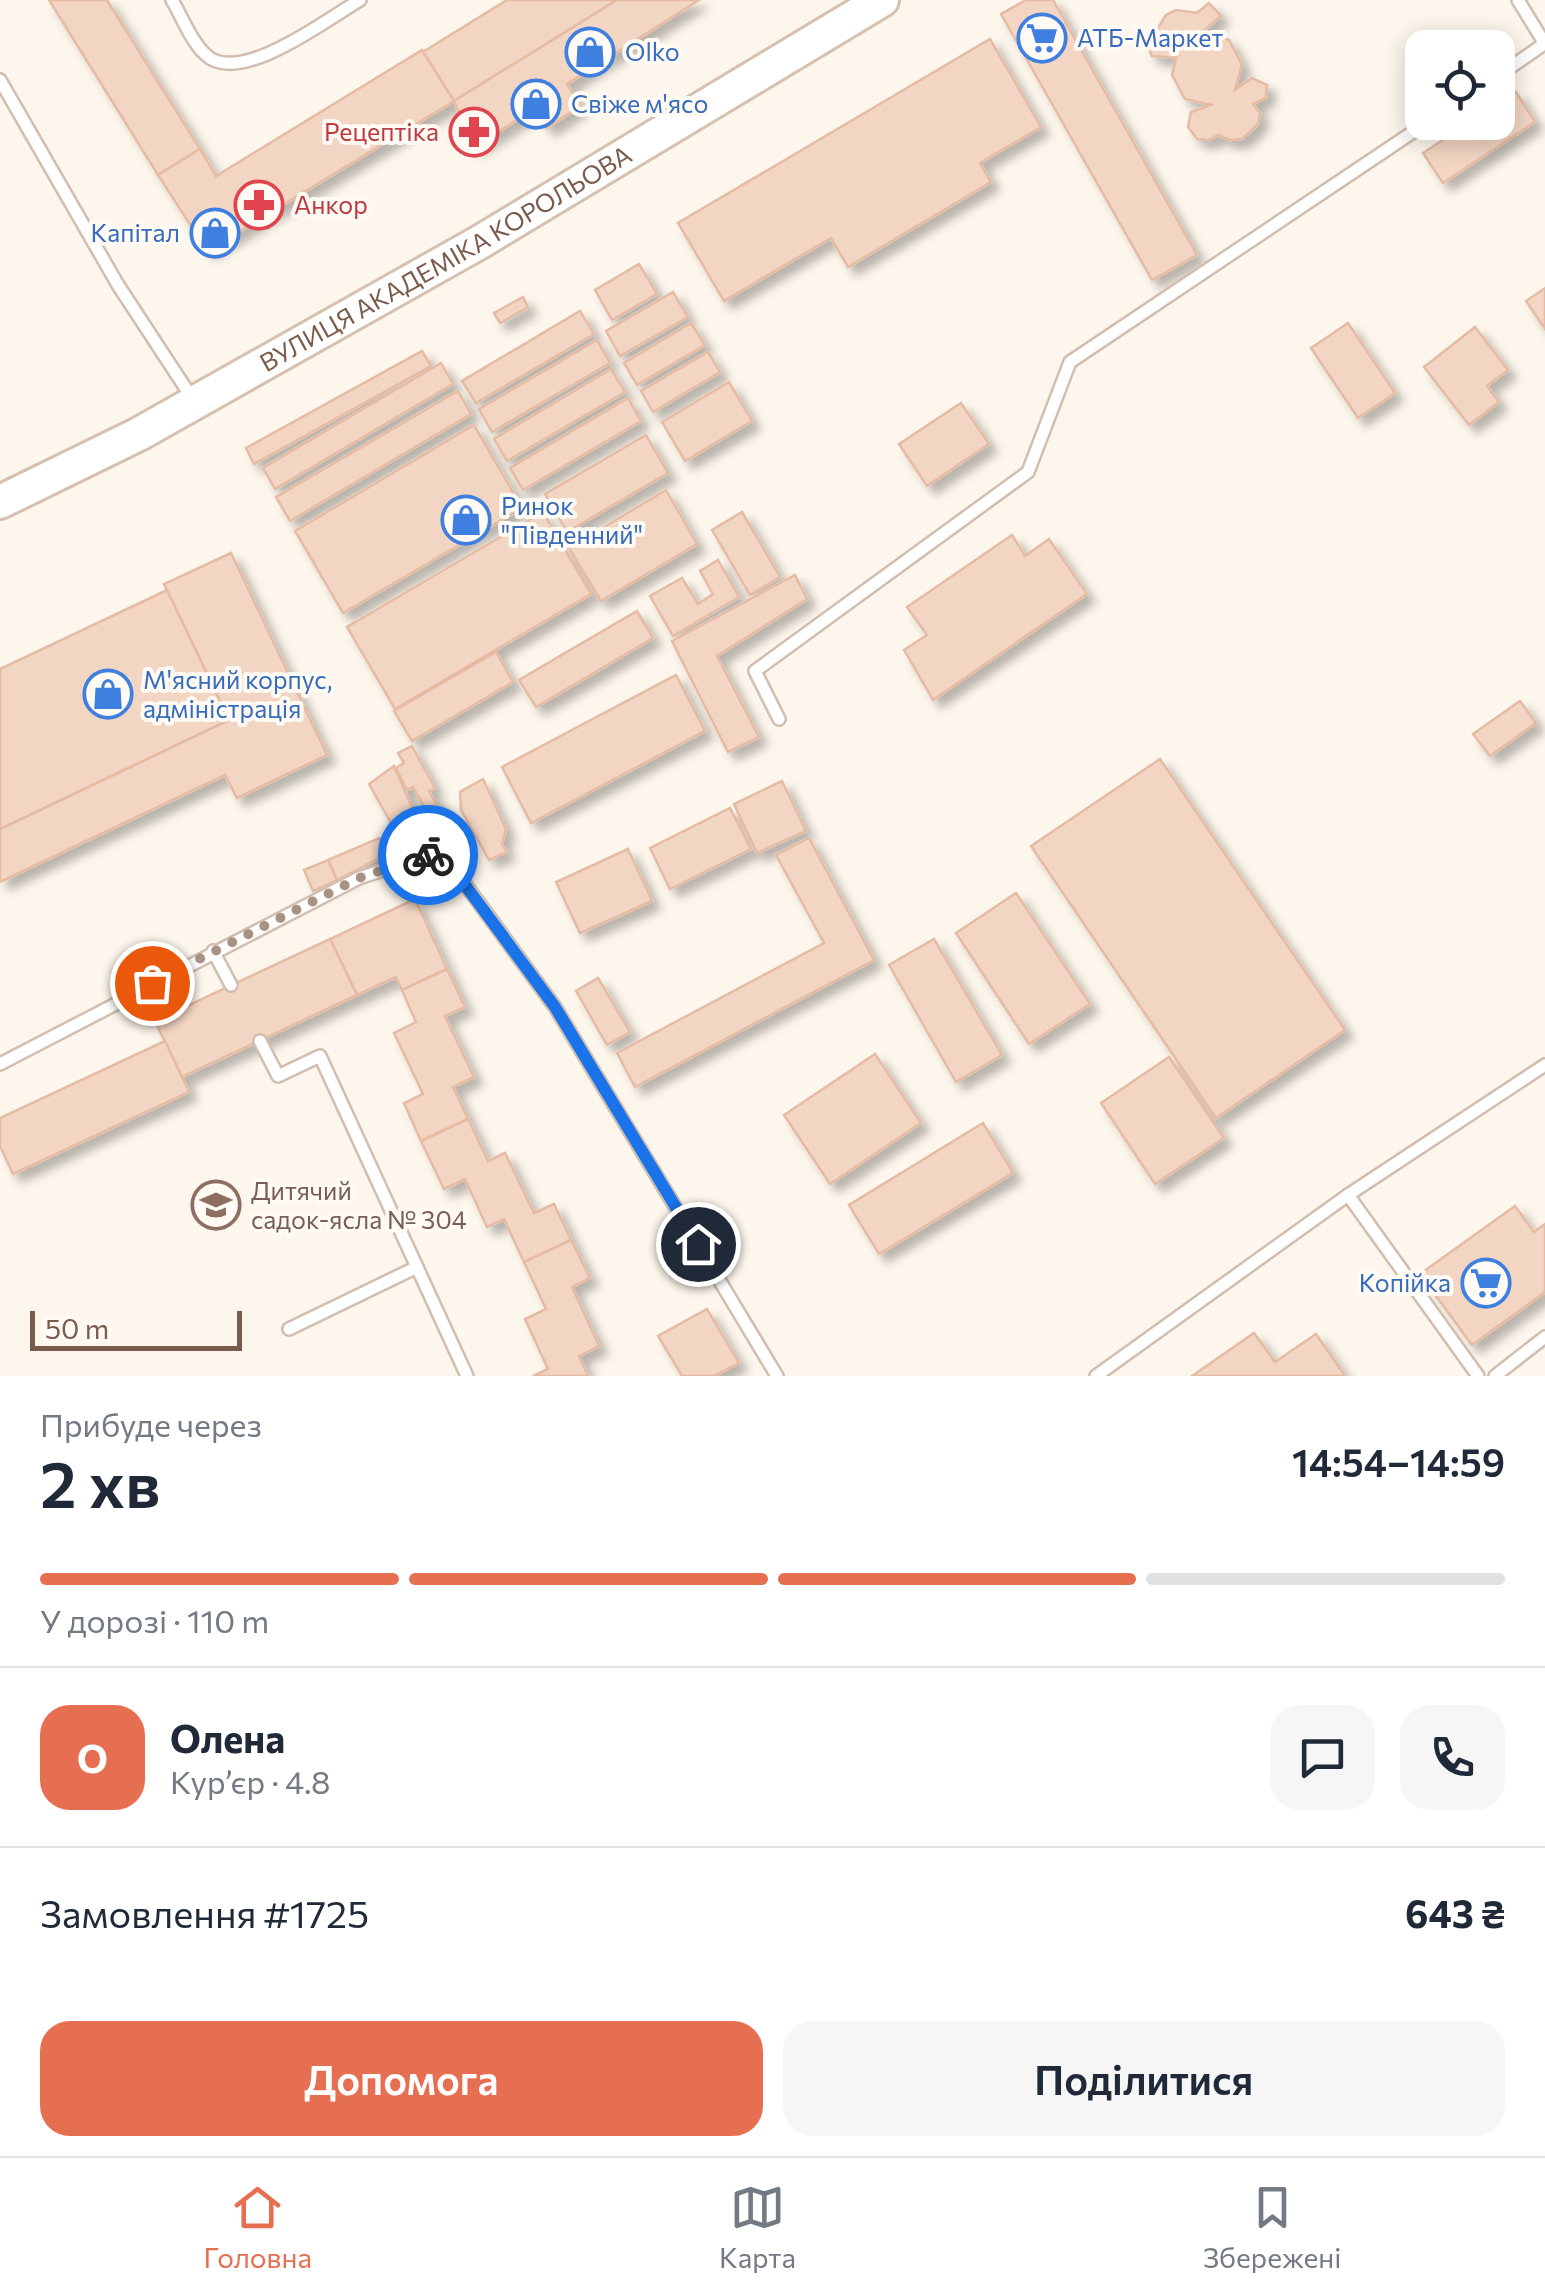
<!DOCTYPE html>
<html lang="uk">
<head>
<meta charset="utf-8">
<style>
  :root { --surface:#fff; --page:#f6f6f7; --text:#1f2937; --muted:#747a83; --line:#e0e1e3; --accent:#e76f51 }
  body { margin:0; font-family:Commissioner,sans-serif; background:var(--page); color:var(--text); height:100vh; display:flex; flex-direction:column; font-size:38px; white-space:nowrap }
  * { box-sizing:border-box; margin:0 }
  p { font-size:32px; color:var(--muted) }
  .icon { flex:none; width:55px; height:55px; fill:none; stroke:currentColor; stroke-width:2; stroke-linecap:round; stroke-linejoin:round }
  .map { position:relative; height:1376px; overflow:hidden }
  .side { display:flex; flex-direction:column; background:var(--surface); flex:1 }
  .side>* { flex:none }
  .fabs { position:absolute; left:1405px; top:30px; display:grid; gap:20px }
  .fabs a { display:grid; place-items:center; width:110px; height:110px; border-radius:20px; background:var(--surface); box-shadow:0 5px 25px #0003; font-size:50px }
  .scale { position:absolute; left:30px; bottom:25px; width:212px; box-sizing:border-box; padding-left:10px; border:5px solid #7a5c4d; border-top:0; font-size:28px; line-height:35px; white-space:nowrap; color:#7a5c4d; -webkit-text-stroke:8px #fffaf3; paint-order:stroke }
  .pin { position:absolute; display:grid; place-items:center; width:85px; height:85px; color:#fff; margin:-42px; border:5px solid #fff; border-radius:50%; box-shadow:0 2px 10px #0007 }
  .courier { position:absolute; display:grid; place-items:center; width:100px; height:100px; margin:-50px; border:8px solid #1a73e8; border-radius:50%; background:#fff; color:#222; box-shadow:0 2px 12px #0007 }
  .overview em { font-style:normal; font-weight:600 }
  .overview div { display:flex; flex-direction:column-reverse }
  .overview { display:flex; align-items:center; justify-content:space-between; height:170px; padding:0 40px }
  h1 { font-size:65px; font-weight:600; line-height:75px }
  .bar { display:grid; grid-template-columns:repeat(4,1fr); gap:15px 10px; align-content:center; height:120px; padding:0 40px }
  .bar i { height:12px; border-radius:8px; background:var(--line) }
  .bar .active { background:var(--accent) }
  .bar p { grid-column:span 4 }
  .line { display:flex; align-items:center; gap:25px; padding:0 40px; border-top:2px solid var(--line) }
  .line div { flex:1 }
  .round { display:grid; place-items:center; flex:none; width:105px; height:105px; border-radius:30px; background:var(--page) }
  .action { display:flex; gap:20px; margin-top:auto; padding:20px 40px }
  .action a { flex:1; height:115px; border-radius:30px; background:var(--accent); color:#fff; font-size:40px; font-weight:600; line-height:115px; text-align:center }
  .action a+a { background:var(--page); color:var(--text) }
  .menu { display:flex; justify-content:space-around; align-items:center; height:140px; border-top:2px solid var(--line); background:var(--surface); font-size:28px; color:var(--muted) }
  .menu a { display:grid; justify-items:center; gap:5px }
  .menu .active { color:var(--accent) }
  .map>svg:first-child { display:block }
  .building { fill:#f3d5c3; stroke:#e6bba3; stroke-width:2.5; filter:url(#shadow) }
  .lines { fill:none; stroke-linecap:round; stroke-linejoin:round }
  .service-casing { stroke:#d1beb0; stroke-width:16 }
  .secondary-casing { stroke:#d6c0b0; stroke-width:38 }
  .service { stroke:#fff; stroke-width:11 }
  .secondary { stroke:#fff; stroke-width:32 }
  .done { stroke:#a89285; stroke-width:10; stroke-dasharray:0 18 }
  .route { stroke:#1a73e8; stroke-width:12 }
  .labels { text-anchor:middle; stroke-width:8; stroke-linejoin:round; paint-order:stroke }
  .shop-label { font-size:25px; fill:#366cbe; stroke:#fffaf3; text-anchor:start }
  .health-label { font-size:25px; fill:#be3a42; stroke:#fffaf3; text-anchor:end }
  .street-label { font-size:25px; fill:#7a5c4d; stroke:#fffaf3 }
  .education-label { font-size:25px; fill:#785e54; stroke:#fffaf3; text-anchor:start }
</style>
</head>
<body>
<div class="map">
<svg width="1545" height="1376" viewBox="0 0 1545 1376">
  <defs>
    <filter id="shadow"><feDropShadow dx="8" dy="8" stdDeviation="5" flood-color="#0004"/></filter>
  </defs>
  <rect width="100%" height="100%" fill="#fdf6ec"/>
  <g class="building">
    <path d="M49,0H107L200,149L158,175Z"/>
    <path d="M507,0H617L454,101L423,52Z"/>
    <path d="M617,0H699L567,84L580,106L547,128L534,109L473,148L454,101Z"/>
    <path d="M1026,0H1053L1197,255L1152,280L1001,14Z"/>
    <path d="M1209,3L1221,16L1203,31L1229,40L1242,65L1235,90L1252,78L1267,85L1266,98L1253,104L1260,113L1258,124L1242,139L1230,140L1218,135L1209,140L1197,139L1188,127L1191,112L1211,105L1185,99L1172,75L1176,58L1152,56L1147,45L1166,15L1176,10L1197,13Z"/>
    <path d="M990,39L1041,127L980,163L991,182L848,267L831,238L724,301L678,223Z"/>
    <path d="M422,50L454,101L207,251L158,175L200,149L216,176Z"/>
    <path d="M1516,92L1535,122L1443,183L1423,153L1470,122H1498V105Z"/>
    <path d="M639,264L657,294L612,320L595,290Z"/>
    <path d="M1545,288V329L1526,301Z"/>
    <path d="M673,292L688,317L620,356L606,331Z"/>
    <path d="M523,297L528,307L500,323L494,313Z"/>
    <path d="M580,311L594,334L476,403L462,381Z"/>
    <path d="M691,323L705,345L637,385L624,363Z"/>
    <path d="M1348,323L1395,393L1358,418L1311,348Z"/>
    <path d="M1475,327L1508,370L1487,386L1499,402L1469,425L1424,367Z"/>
    <path d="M597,340L610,363L492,432L479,409Z"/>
    <path d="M422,351L431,366L254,464L246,448Z"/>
    <path d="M708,352L720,372L653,412L641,391Z"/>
    <path d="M441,363L453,384L275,489L263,468Z"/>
    <path d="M611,369L625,392L507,461L494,439Z"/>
    <path d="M729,382L752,421L685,461L662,422Z"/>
    <path d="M458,391L471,414L290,521L276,497Z"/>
    <path d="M628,398L641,421L523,490L510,468Z"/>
    <path d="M961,403L989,444L927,486L899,444Z"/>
    <path d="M474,425L522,508L343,613L295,531Z"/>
    <path d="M646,435L668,473L567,532L545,494Z"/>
    <path d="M666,490L697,544L601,601L569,548Z"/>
    <path d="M543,512L591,594L395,709L347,627Z"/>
    <path d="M742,512L780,577L750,595L712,530Z"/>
    <path d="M1012,535L1025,556L1049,539L1087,594L933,700L904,650L927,635L907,607Z"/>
    <path d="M231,553L327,755L237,798L225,775L0,882V829L229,720L164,584Z"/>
    <path d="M718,560L739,597L673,636L650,596L682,578L698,604L713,594L700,571Z"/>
    <path d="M795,575L807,599L717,656L759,737L728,752L672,641Z"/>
    <path d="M167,590L229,720L0,829V669Z"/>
    <path d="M637,611L653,638L536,707L519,680Z"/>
    <path d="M496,652L513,682L412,741L394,711Z"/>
    <path d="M676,675L705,731L531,823L502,767Z"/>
    <path d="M1520,701L1536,723L1490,756L1473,734Z"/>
    <path d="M412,746L435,788L429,791L441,813L431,819L413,787L407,790L396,768L404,763L398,753Z"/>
    <path d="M1160,759L1345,1030L1216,1118L1031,846Z"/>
    <path d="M394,766L421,828L399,837L369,784Z"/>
    <path d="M483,779L506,829L502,844L507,852L489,860L461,810L460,792Z"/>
    <path d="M782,781L806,831L757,853L734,804Z"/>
    <path d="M730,808L751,849L670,889L650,848Z"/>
    <path d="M379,838L387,854L337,880L328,860Z"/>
    <path d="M809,838L874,960L635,1087L617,1053L824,943L776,855Z"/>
    <path d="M628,849L652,901L580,933L556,882Z"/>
    <path d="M328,860L337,880L313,891L304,870Z"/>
    <path d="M1016,893L1090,1004L1029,1044L956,933Z"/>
    <path d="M415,899L447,969L402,990L396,977L357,995L330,939Z"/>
    <path d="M330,939L357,995L182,1077L155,1021Z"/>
    <path d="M934,939L1002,1055L956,1082L889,965Z"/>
    <path d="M447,969L465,1007L445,1016L474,1077L453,1087L468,1119L421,1141L404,1103L423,1094L394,1033L416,1022L402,990Z"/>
    <path d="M598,978L630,1032L607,1045L576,991Z"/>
    <path d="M165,1041L189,1092L13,1174L0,1146V1118Z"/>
    <path d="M875,1054L921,1123L830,1184L784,1115Z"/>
    <path d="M1169,1057L1224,1138L1155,1184L1101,1103Z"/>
    <path d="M468,1119L488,1161L505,1153L534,1213L554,1204L571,1240L524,1262L504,1219L487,1227L465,1179L444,1189L421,1141Z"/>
    <path d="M983,1123L1013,1173L879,1254L849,1205Z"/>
    <path d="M1515,1206L1534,1232L1545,1224V1292L1472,1345L1420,1274Z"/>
    <path d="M571,1240L590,1278L572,1287L599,1346L579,1356L588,1376H533L548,1369L525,1319L546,1309L524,1262Z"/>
    <path d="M707,1309L739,1363L714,1376H682L658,1336Z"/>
    <path d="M1254,1333L1275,1362L1316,1334L1345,1376H1192Z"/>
  </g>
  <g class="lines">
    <g class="service-casing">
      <g id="service">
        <path d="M172,0C182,17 191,41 205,54C238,88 327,19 360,0"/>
        <path d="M1518,0L1545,44"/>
        <path d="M1498,76L1544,44"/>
        <path d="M0,80L118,285L194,401"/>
        <path d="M779,719L755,671L1028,472L1070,362L1428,122"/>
        <path d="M213,951L231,985"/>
        <path d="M260,1041L278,1076L320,1056L467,1376"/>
        <path d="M0,1064L359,878L441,851L555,1007L777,1376"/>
        <path d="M1348,1195L1478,1376"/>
        <path d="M289,1329L417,1267"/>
        <path d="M1096,1376L1348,1195L1545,1065"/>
        <path d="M1495,1376L1545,1337"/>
      </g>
    </g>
    <g class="secondary-casing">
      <g id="secondary">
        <path id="s1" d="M0,502L139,434L480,242L882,0"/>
      </g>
    </g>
    <use href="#service" class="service"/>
    <use href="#secondary" class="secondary"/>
  </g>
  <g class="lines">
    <path class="done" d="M152,983L359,878L428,855"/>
    <path class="route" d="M428,855L440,851L555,1007L698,1244"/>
  </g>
  <defs>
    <g id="supermarket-ring" transform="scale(2.5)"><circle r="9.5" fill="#fffaf3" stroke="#3f7fe0" stroke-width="1.5"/><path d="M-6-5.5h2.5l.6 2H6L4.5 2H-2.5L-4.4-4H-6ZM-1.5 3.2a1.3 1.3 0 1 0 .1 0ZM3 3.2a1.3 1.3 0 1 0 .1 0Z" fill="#3f7fe0"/></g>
    <g id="shop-ring" transform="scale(2.5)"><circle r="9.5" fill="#fffaf3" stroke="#3f7fe0" stroke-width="1.5"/><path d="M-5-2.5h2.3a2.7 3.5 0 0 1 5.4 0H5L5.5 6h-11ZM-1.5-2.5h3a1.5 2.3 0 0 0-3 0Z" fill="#3f7fe0"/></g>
    <g id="pharmacy-ring" transform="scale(2.5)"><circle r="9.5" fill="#fffaf3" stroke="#e0444e" stroke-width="1.5"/><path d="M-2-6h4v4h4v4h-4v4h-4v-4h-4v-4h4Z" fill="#e0444e"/></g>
    <g id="school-ring" transform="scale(2.5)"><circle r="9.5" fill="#fffaf3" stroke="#8d6e63" stroke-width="1.5"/><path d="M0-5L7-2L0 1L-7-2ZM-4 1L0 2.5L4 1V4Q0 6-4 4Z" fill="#8d6e63"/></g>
  </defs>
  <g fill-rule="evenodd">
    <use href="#supermarket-ring" x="1042" y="38"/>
    <use href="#shop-ring" x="590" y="52"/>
    <use href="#shop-ring" x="536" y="104"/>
    <use href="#pharmacy-ring" x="474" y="132"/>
    <use href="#pharmacy-ring" x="259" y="205"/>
    <use href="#shop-ring" x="215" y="233"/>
    <use href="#shop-ring" x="466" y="520"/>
    <use href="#shop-ring" x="108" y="694"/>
    <use href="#school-ring" x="216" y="1205"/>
    <use href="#supermarket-ring" x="1486" y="1283"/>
  </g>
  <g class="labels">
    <g class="shop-label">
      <text x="1077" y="47">АТБ-Маркет</text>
      <text x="625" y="61">Olko</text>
      <text x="571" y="113">Свіже м'ясо</text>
      <text x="180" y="242" text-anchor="end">Капітал</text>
      <text x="501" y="515">Ринок<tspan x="501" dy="29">"Південний"</tspan></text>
      <text x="143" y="689">М'ясний корпус,<tspan x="143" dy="29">адміністрація</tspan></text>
      <text x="1451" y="1292" text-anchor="end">Копійка</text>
    </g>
    <g class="health-label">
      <text x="439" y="141">Рецептіка</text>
      <text x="294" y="214" text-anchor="start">Анкор</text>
    </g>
    <g class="street-label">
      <text dy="9" stroke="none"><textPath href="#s1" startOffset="508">ВУЛИЦЯ АКАДЕМІКА КОРОЛЬОВА</textPath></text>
    </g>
    <g class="education-label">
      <text x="251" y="1200">Дитячий<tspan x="251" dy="29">садок-ясла № 304</tspan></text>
    </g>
  </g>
</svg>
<div class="fabs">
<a><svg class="icon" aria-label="locate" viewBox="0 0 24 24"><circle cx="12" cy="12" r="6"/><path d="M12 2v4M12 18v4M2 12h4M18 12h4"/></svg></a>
</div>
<div class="scale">50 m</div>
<div class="pin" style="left:152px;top:983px;background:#ea580c"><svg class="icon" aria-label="bag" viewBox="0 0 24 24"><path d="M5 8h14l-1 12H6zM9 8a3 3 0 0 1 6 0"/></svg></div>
<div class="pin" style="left:698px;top:1244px;background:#1f2937"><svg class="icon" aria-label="home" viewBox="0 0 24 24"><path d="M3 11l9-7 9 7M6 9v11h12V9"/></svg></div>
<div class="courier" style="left:428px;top:855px"><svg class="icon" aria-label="bike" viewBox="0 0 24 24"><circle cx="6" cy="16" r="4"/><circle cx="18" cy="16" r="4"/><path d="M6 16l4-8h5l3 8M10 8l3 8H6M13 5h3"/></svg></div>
</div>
<section class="side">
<div class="overview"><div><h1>2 хв</h1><p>Прибуде через</p></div><em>14:54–14:59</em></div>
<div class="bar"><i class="active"></i><i class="active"></i><i class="active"></i><i></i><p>У дорозі · 110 m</p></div>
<div class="line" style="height:180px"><b class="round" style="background:var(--accent);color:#fff">О</b><div><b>Олена</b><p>Кур’єр · 4.8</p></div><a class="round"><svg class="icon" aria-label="chat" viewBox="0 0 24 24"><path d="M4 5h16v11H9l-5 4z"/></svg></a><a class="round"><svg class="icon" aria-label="phone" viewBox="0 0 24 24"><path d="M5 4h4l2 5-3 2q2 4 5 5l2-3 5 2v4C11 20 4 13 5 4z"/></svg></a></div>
<div class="line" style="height:130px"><div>Замовлення #1725</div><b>643 ₴</b></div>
<div class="action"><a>Допомога</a><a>Поділитися</a></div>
</section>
<nav class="menu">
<a class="active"><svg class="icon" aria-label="home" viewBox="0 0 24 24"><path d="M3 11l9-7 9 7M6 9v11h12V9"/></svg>Головна</a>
<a><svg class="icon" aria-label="map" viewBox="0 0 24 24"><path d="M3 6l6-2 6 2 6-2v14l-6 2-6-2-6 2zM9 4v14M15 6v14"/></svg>Карта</a>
<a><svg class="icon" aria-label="saved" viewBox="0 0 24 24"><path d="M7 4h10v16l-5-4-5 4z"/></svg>Збережені</a>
</nav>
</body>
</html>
